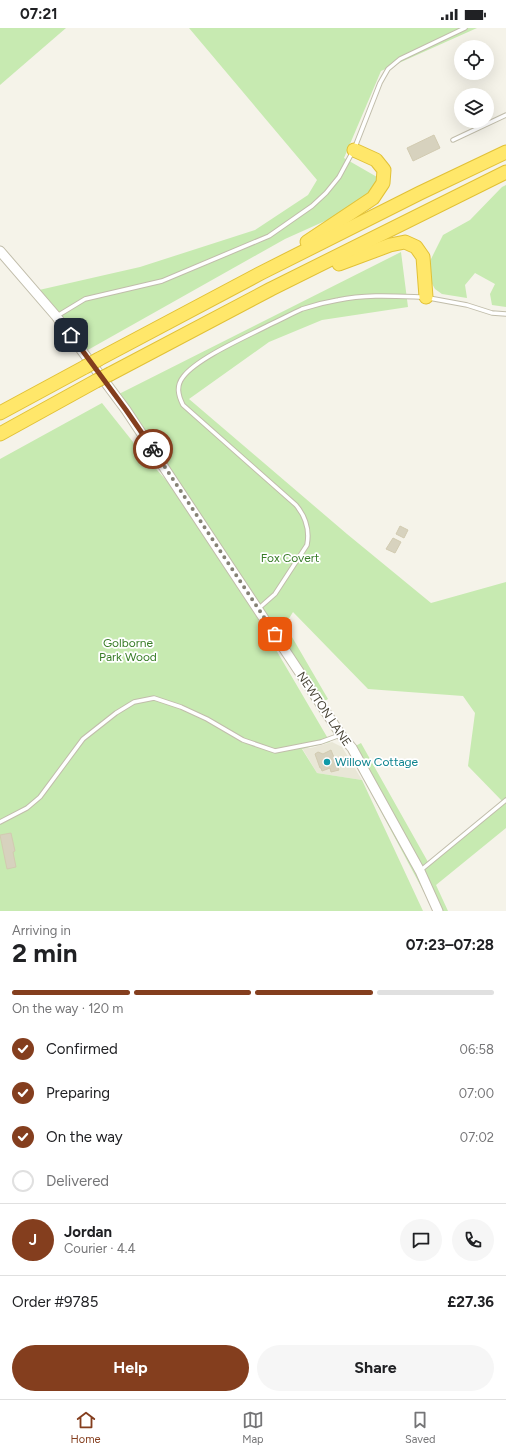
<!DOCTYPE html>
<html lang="en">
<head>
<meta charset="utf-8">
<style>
  :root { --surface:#fff; --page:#f6f6f6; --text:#202124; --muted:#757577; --line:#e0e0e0; --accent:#843e1e }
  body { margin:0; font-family:Figtree,sans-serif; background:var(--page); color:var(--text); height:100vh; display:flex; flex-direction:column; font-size:15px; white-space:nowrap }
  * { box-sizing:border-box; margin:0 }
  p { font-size:13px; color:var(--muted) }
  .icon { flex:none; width:22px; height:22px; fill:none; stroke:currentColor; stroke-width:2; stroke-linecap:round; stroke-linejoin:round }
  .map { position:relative; height:883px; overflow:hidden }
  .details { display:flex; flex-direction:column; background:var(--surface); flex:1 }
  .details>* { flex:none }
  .tools { position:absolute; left:454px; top:12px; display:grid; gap:8px }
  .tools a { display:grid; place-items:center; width:40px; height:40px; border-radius:50%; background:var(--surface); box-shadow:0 4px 16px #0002; font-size:20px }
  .pin { position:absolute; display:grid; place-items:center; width:34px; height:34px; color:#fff; margin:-17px; border-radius:8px; box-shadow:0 2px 6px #0006 }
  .courier { position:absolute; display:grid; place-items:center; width:40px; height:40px; margin:-20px; border:3px solid #843e1e; border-radius:50%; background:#fff; color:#222; box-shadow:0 1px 5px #0007 }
  .headline em { font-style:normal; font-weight:700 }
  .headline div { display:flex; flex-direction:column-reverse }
  .headline { display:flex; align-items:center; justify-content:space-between; height:68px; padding:0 12px }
  h1 { font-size:26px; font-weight:700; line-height:30px }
  .bar { display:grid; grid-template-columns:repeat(4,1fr); gap:6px 4px; align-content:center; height:48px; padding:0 12px }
  .bar i { height:5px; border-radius:3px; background:var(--line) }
  .bar .active { background:var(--accent) }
  .bar p { grid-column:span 4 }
  .line { display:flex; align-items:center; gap:10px; padding:0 12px; border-top:1px solid var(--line) }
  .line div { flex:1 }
  .round { display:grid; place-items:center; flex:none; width:42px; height:42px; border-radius:21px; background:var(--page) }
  ol { padding:0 12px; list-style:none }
  li { display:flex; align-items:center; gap:12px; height:44px }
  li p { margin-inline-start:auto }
  li .icon { padding:4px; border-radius:50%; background:var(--accent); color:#fff; stroke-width:4 }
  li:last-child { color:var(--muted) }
  li i { width:22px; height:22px; border:2px solid var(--line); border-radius:50% }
  .cta { display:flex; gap:8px; margin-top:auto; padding:8px 12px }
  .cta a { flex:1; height:46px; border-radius:24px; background:var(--accent); color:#fff; font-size:16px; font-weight:700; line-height:46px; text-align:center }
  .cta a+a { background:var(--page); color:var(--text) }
  .status { display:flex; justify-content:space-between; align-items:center; height:28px; padding:0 20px; background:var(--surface); direction:ltr }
  .status svg { height:11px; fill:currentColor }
  .dock { display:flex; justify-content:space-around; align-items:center; height:56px; border-top:1px solid var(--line); background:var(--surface); font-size:11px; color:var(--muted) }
  .dock a { display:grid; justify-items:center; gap:2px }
  .dock .active { color:var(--accent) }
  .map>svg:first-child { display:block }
  .residential { fill:#e9e7d7 }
  .green { fill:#c7eab1 }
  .building { fill:#d7d2be; stroke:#d2cbb1 }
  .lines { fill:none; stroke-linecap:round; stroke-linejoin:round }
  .service-casing { stroke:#c1bdab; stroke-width:5.5 }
  .tertiary-casing { stroke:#c1bdab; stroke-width:11 }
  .motorway-casing { stroke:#e1c137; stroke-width:15 }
  .service { stroke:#fff; stroke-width:3.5 }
  .tertiary { stroke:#fff; stroke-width:9 }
  .motorway { stroke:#ffe76a; stroke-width:13 }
  .motorway-bridge-casing { stroke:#e1c137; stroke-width:15; stroke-linecap:butt }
  .motorway-bridge { stroke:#ffe76a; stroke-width:13 }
  .done { stroke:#858275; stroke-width:4; stroke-dasharray:0 7.2 }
  .route { stroke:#843e1e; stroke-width:5 }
  .culture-dot { fill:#0f9aa8; stroke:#fff; stroke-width:1.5 }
  .labels { text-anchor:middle; stroke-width:3.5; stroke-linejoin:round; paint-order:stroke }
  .park-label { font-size:12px; fill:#397d28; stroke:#fff }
  .street-label { font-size:12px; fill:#494537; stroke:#fff }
  .culture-label { font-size:12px; fill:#0d838f; stroke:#fff; text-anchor:start }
</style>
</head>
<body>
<div class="status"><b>07:21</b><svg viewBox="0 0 49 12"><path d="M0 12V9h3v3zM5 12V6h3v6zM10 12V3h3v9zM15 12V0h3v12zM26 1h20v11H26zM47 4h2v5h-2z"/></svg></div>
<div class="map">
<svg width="506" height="883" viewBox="0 0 506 883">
  <rect width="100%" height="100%" fill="#f5f3e9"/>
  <path class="residential" d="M332,714L342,719L362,752L317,745L302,720H311Z"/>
  <g class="green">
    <path d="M0,0H66L0,57Z"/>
    <path d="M189,0H477L381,43L344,130L377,149L380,152L361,172L334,189L285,211L86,323L39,262L140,239L255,202L308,167L317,152Z"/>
    <path d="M506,157V279L492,277L490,266L495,256L475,245L465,257L467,270L442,266L435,261L431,254L430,233L443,207L470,192L502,159Z"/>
    <path d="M401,224L408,279L322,292L269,314L189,371L347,506L431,575L506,554V800L436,857L448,883H434L348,722L361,715L428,834L503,774L468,738L475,685L463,668L368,661L293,584L285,597L328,671L321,675L204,499L330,714L302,721L317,745L362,752L423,883H0V431L102,375L141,424L190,479L113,369Z"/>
  </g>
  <g class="building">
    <path d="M434,107L440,120L413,133L407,120Z"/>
    <path d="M400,498L408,502L404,510L396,506Z"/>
    <path d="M393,510L401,514L395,525L386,521Z"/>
    <path d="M331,722L339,742L331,744L330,740L322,743L321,740H320L315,726L318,724L323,726Z"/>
    <path d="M11,805L15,823L13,824L16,839L7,841L0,807Z"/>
  </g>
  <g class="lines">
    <g class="service-casing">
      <g id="service">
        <path d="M453,112L506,87"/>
        <path d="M355,119L380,55L388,41L400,31L465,0"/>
        <path d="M429,270L467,277L492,285L506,286"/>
        <path d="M57,288L85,271L162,253L269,208L312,178L326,165L339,149L352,125"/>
        <path d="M258,581L275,566L307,517C310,501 306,489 296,477L183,377C178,367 176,358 183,349C197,330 248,308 269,297C280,292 291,286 302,281C314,277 326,274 338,272C365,266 395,268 423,269"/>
        <path d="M0,794L27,780L40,769L83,711L116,685L134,674L154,670L181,679L207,691L243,712L275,723L321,714L340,707"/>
        <path d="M421,842L506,772"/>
      </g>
    </g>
    <g class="tertiary-casing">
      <path id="tertiary" d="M0,223L56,288L126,382L341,707L352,720L420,843L438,883"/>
    </g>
    <g class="motorway-casing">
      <g id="motorway">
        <path d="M307,214L373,170L383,155L384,142L376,132L354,122"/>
        <path d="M339,236L390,217L405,214L416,219L423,229L426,269"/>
        <path d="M99,331L261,245L420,165L506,124"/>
        <path d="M110,346L271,261L506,144"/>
        <path d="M0,385L85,339"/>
        <path d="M0,406L96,353"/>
      </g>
    </g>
    <use href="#service" class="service"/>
    <use href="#tertiary" class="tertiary"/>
    <use href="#motorway" class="motorway"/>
    <g class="motorway-bridge-casing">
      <g id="motorway-bridge">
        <path d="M85,339L99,331"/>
        <path d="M96,353L110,346"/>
      </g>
    </g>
    <use href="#motorway-bridge" class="motorway-bridge"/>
  </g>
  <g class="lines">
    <path class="done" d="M153,421L275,606"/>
    <path class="route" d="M71,307L126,382L153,421"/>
  </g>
  <circle class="culture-dot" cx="327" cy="734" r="4"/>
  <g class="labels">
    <g class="park-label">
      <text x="290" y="534">Fox Covert</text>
      <text x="128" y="619">Golborne<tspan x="128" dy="14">Park Wood</tspan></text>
    </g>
    <g class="street-label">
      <text transform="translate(324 681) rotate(56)" y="4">NEWTON LANE</text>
    </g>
    <g class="culture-label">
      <text x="335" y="738">Willow Cottage</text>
    </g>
  </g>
</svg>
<div class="tools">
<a><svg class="icon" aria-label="locate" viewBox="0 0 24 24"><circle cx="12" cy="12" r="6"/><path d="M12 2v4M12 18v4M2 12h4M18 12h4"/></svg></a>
<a><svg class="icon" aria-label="layers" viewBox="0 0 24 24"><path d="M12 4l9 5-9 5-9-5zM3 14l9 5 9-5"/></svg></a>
</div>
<div class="pin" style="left:275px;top:606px;background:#ea580c"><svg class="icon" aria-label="bag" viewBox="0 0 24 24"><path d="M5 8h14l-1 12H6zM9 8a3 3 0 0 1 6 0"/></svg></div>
<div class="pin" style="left:71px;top:307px;background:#1f2937"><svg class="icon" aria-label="home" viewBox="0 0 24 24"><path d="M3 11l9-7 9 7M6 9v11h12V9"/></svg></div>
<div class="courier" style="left:153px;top:421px"><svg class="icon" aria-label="bike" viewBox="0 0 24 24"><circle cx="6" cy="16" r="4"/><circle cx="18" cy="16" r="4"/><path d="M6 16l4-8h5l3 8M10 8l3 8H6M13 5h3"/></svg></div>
</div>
<section class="details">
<div class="headline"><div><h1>2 min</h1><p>Arriving in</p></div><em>07:23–07:28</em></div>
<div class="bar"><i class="active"></i><i class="active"></i><i class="active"></i><i></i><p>On the way · 120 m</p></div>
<ol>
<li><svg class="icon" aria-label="check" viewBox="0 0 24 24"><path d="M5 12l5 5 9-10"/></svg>Confirmed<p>06:58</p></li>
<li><svg class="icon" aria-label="check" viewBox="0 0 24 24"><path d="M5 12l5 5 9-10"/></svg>Preparing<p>07:00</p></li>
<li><svg class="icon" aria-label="check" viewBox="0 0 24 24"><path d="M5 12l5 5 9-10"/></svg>On the way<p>07:02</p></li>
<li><i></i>Delivered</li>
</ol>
<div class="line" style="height:72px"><b class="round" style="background:var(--accent);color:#fff">J</b><div><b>Jordan</b><p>Courier · 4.4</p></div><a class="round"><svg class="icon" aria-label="chat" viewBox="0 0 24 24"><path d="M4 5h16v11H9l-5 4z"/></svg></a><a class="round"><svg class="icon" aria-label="phone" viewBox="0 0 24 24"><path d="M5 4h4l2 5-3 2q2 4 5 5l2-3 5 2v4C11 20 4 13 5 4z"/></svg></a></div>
<div class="line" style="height:52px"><div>Order #9785</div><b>£27.36</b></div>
<div class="cta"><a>Help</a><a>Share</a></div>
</section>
<nav class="dock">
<a class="active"><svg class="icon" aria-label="home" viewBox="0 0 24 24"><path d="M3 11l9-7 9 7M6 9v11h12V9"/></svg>Home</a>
<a><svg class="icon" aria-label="map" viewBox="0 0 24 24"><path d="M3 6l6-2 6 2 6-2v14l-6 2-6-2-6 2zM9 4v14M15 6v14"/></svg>Map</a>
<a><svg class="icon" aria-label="saved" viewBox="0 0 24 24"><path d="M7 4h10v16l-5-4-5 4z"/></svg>Saved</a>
</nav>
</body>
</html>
